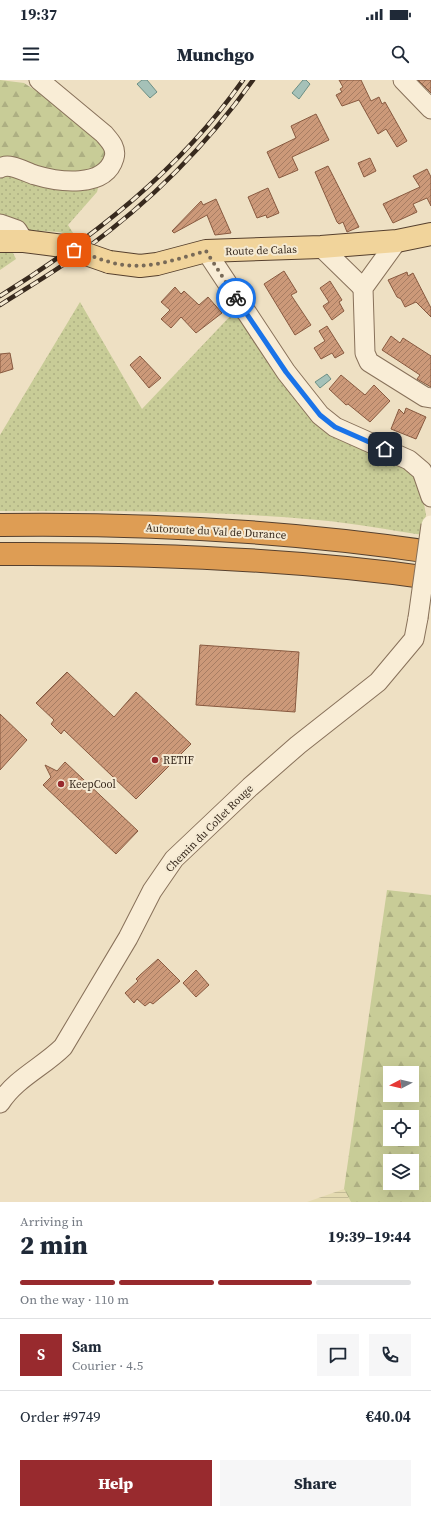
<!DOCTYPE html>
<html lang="en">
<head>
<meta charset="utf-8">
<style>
  :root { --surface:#fff; --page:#f6f6f7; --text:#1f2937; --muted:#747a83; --line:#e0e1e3; --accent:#982a2e }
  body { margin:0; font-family:"Source Serif 4",serif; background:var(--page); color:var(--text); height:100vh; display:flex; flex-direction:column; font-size:15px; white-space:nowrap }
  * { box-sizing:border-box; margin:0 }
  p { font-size:13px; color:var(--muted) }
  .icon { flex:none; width:22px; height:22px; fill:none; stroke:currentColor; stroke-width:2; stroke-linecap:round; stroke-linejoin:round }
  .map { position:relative; height:1122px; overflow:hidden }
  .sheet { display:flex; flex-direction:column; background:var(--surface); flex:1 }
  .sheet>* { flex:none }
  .needle { width:26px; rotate:263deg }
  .fabs { position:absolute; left:383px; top:986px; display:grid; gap:8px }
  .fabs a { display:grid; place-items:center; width:36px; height:36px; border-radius:0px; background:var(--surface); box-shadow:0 4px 16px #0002; font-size:20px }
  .pin { position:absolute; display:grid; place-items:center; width:34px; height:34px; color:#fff; margin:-17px; border-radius:8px; box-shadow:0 2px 6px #0006 }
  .courier { position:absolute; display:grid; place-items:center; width:40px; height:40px; margin:-20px; border:3px solid #1a73e8; border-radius:50%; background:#fff; color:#222; box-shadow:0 1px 5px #0007 }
  .summary em { font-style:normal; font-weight:800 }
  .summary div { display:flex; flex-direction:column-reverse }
  .summary { display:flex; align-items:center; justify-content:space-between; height:68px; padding:0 20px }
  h1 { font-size:26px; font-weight:800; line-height:30px }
  .bar { display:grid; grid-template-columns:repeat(4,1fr); gap:6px 4px; align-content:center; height:48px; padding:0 20px }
  .bar i { height:5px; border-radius:3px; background:var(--line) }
  .bar .selected { background:var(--accent) }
  .bar p { grid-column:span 4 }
  .line { display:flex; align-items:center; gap:10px; padding:0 20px; border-top:1px solid var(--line) }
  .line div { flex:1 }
  .round { display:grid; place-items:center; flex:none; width:42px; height:42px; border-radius:0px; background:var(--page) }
  .action { display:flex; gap:8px; margin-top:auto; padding:8px 20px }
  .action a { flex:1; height:46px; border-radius:0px; background:var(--accent); color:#fff; font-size:16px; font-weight:800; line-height:46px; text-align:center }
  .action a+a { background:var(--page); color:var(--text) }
  .status { display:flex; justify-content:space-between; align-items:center; height:28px; padding:0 20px; background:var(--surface); direction:ltr }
  .status svg { height:11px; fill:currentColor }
  header { display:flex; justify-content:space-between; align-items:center; height:52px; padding:0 20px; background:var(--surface); font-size:18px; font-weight:800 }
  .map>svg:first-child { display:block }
  .farmland { fill:url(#farmland-rules) }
  .grass { fill:url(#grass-dots) }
  .forest { fill:url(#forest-firs); fill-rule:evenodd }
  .water { fill:#a5c1b8; stroke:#6c8f85 }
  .building { fill:url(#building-hatch); stroke:#885a40 }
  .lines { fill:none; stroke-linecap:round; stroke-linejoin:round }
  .minor-casing { stroke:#88715a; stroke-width:21 }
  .major-casing { stroke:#56402e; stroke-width:24 }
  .highway-casing { stroke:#56402e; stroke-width:24 }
  .minor { stroke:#f9edd6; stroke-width:19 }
  .major { stroke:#f1d49b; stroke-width:22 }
  .highway { stroke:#de9d54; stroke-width:22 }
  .rail-casing { stroke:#382a1e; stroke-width:4.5 }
  .rail { stroke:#f5ead3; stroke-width:3; stroke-dasharray:9; stroke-linecap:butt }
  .minor-bridge-casing { stroke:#88715a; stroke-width:21; stroke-linecap:butt }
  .major-bridge-casing { stroke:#56402e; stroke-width:24; stroke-linecap:butt }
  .minor-bridge { stroke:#f9edd6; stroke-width:19 }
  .major-bridge { stroke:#f1d49b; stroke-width:22 }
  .done { stroke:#786a58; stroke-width:4; stroke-dasharray:0 7.2 }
  .route { stroke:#1a73e8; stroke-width:5 }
  .poi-dot { fill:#982a2e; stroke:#f5ead3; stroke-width:1.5 }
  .labels { text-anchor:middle; stroke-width:4; stroke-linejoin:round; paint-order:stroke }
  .street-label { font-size:11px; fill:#382a1e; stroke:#f5ead3 }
  .poi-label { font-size:11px; fill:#382a1e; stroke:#f5ead3; text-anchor:start }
</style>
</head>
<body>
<div class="status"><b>19:37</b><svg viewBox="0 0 49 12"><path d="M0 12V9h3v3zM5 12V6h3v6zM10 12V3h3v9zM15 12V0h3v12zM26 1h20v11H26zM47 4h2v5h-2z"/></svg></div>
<header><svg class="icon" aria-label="menu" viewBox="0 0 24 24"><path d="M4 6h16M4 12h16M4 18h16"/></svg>Munchgo<svg class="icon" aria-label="search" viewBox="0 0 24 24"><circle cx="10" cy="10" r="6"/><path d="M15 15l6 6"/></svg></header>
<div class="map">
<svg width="431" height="1122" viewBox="0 0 431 1122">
  <defs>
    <pattern id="farmland-rules" width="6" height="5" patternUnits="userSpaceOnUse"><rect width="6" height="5" fill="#e4dab0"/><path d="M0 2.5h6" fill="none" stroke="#c4bb97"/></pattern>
    <pattern id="grass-dots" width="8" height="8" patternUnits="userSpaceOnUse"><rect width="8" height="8" fill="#c8cc97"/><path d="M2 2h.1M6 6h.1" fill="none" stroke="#adaf82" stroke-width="1.8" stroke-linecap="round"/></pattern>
    <pattern id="forest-firs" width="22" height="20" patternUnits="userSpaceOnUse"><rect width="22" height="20" fill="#c8cc97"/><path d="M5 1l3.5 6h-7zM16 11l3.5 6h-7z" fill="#adaf82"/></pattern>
    <pattern id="building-hatch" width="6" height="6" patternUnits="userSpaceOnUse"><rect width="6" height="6" fill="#cc9979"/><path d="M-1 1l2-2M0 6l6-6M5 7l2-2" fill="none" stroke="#a77d63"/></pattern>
  </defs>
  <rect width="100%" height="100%" fill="#eee0c3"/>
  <path class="farmland" d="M344,1109L351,1122H307Z"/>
  <g class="grass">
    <path d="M5,93L99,104L97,112L68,145L75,156L59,152L21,150L0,136V95Z"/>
    <path d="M0,173H13L16,179L0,190Z"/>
    <path d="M80,222L142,329L235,231L323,348L340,360L406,386L415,399L423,418L426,435L423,455C388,450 353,443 318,440C212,430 106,431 0,431V355Z"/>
  </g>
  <g class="forest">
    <path d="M0,0L24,3L85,43L108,72L100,87L75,96L0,82Z"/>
    <path d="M387,810L431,815V1122H351L344,1109ZM390,993H412V1015H390ZM390,1037H412V1059H390ZM390,1081H412V1103H390Z"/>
  </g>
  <g class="water">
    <path d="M142,0H147L157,12L150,18L137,4Z"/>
    <path d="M303,0H306L310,4L299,19L292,13Z"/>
    <path d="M327,294L331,299L320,308L315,302Z"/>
  </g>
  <g class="building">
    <path d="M339,0H361L371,21L379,17L382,24L385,22L407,61L397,67L386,49L378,54L359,20L342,26L336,15L342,12L340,9L343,7Z"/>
    <path d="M418,0H431V13Z"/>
    <path d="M316,34L329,60L292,77L298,90L279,98L267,72L296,58L291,46Z"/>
    <path d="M370,78L376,91L364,97L358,83Z"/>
    <path d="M328,86L359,147L347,152L343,142L339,144L337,142L315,92Z"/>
    <path d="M427,89L431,97V126L427,118L413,124L417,132L393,143L383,124L420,107L413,96Z"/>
    <path d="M268,108L279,133L267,138L266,135L257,138L248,117Z"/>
    <path d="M216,119L231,153L215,155L207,135L174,153L172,151L201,121L203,125Z"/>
    <path d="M284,191L297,212L291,215L311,245L295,255L264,204Z"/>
    <path d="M407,192L408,196L413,193L431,228V237L416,222L405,227L401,219L397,217L388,200Z"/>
    <path d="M330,201L342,220L339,222L344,231L332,240L323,226L329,222L320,208Z"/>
    <path d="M175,207L181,214L184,211L199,225L208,217L222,233L196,253L181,237L171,248L161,239L170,230L161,222Z"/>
    <path d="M327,246L344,273L335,278L332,273L321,279L314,268L325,261L319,251Z"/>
    <path d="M391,256L400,263L403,258L431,276V307L417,299L420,295L382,270Z"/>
    <path d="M10,273L13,289L0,293V274Z"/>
    <path d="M140,276L161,298L149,308L130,285Z"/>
    <path d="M341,295L365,315L374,305L390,321L370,342L348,324L346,325L329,309Z"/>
    <path d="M406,328L426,337L416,359L391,349L399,329L404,334Z"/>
    <path d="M200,565L299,572L295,632L196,625Z"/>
    <path d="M67,592L114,637L136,612L191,664L136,719L64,650L61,654L51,644L54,640L36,623Z"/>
    <path d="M0,634L27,660L0,690Z"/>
    <path d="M65,682L138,751L116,774L43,705L51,697L45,685L57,691Z"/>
    <path d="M158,879L180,901L153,924L150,922L145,926L137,919L134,923L125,913L138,901L136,899L140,895Z"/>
    <path d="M196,890L209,905L196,917L183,903Z"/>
  </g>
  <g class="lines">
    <g class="minor-casing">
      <g id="minor">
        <path d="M403,0L431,29"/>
        <path d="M0,88C10,82 25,92 35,95C58,102 105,109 114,78C117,68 110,61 104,54L39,0"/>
        <path d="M0,144L17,150L24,161"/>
        <path d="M397,161L363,208L365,273L369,282L425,317L431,318"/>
        <path d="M321,167L363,208"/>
        <path d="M206,171L286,292L320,335L335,347L409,380L422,391L431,417"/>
        <path d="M0,1023C16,998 43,987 63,967L128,858L152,811L174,779L250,707L298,665L378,602L414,559L418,538"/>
      </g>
    </g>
    <g class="major-casing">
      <g id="major">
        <path d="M0,161H24L63,166"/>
        <path d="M109,182L140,186L157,184L206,171L321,167L397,161L431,154"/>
      </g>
    </g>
    <g class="highway-casing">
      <g id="highway">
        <path d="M0,445C144,443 289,451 431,472"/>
        <path d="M0,474C144,473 288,478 431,498"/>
      </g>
    </g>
    <use href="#minor" class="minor"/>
    <use href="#major" class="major"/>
    <use href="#highway" class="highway"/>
    <g class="rail-casing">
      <g id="rail">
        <path d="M0,216C93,158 180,90 243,0"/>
        <path d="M0,225C28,207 58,190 84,170C149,123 207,65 253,0"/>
      </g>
    </g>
    <use href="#rail" class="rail"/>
    <g class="minor-bridge-casing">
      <path id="minor-bridge" d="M418,538L431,445"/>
    </g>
    <g class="major-bridge-casing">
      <path id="major-bridge" d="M63,166L109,182"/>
    </g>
    <use href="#minor-bridge" class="minor-bridge"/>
    <use href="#major-bridge" class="major-bridge"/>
  </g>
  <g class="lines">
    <path class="done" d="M74,170C91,175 107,183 124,185C152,189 180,178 206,171L236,218"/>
    <path class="route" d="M236,218L286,292L320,335L335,347L385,369"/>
  </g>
  <g class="poi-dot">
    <circle cx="155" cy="680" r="4"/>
    <circle cx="61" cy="704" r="4"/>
  </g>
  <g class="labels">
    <g class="street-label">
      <text transform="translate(261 170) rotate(-2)" y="4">Route de Calas</text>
      <text transform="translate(216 451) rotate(3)" y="4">Autoroute du Val de Durance</text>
      <text transform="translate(209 748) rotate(-45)" y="4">Chemin du Collet Rouge</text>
    </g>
    <g class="poi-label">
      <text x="163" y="684">RETIF</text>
      <text x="69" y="708">KeepCool</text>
    </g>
  </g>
</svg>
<div class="fabs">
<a><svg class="needle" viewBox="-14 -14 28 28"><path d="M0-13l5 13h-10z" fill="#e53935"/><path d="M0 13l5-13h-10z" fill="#747a83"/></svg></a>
<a><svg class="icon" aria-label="locate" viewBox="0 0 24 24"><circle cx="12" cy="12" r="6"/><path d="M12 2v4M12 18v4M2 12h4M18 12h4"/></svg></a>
<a><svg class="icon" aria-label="layers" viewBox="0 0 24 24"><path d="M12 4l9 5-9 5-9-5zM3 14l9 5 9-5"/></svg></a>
</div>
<div class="pin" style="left:74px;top:170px;background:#ea580c"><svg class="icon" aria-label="bag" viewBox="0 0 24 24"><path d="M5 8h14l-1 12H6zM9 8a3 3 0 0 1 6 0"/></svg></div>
<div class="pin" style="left:385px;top:369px;background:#1f2937"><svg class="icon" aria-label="home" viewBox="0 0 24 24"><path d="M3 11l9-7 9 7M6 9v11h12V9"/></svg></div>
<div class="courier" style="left:236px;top:218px"><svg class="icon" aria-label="bike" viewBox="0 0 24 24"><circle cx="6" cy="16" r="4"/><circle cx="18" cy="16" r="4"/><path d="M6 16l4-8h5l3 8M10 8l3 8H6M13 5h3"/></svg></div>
</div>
<section class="sheet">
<div class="summary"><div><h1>2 min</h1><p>Arriving in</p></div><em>19:39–19:44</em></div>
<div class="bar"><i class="selected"></i><i class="selected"></i><i class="selected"></i><i></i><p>On the way · 110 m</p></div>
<div class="line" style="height:72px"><b class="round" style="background:var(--accent);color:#fff">S</b><div><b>Sam</b><p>Courier · 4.5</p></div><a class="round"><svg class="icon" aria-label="chat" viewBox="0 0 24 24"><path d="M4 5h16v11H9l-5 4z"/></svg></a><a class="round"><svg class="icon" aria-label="phone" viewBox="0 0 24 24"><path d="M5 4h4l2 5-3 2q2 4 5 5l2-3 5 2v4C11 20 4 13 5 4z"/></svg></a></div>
<div class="line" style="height:52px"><div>Order #9749</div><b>€40.04</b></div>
<div class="action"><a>Help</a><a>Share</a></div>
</section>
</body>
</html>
